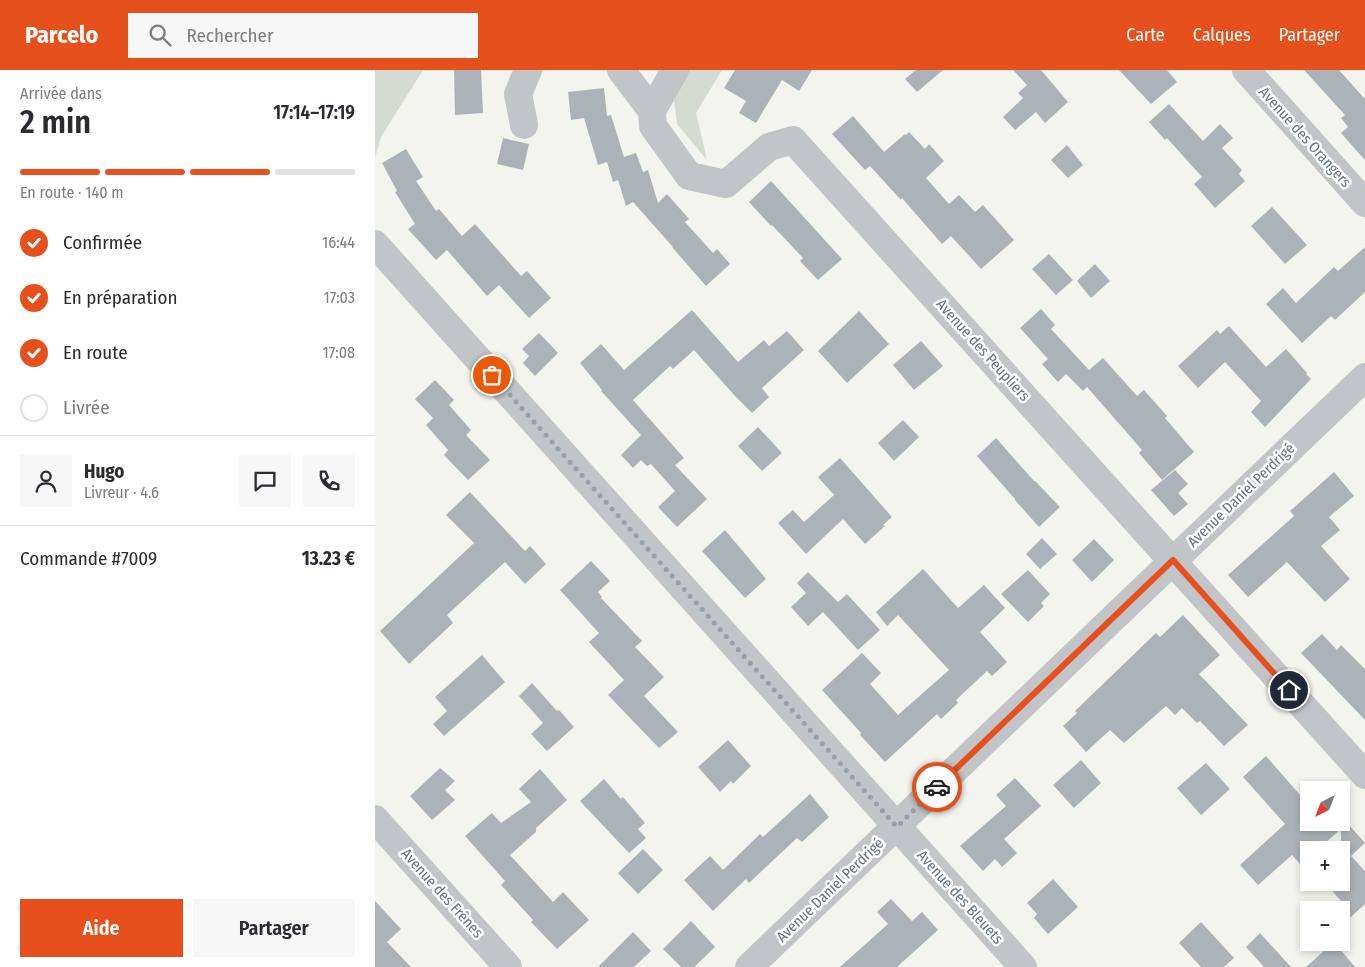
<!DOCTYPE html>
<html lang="fr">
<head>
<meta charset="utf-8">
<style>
  :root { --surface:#fff; --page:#f7f7f7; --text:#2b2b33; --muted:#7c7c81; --line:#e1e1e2; --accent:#e6501d }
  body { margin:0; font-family:"Fira Sans Condensed",sans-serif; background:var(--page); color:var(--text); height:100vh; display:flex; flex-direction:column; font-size:19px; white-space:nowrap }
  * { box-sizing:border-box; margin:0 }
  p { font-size:16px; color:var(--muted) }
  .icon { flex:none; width:28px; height:28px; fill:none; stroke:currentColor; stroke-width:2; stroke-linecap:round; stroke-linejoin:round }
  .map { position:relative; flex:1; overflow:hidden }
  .sheet { display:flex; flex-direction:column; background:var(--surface); width:375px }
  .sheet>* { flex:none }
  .needle { width:32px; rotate:222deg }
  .buttons { position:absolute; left:925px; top:711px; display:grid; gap:10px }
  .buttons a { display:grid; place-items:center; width:50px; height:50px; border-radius:0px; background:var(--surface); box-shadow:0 2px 8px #0003; font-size:25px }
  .pin { position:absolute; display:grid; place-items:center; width:42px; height:42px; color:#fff; margin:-21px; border:2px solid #fff; border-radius:50%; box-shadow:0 1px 5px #0007 }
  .courier { position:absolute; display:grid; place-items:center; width:50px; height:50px; margin:-25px; border:4px solid #e6501d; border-radius:50%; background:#fff; color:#222; box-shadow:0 1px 6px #0007 }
  .summary em { font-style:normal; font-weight:600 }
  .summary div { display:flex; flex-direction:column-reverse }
  .summary { display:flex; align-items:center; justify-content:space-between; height:85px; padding:0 20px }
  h1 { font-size:32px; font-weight:600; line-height:38px }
  .bar { display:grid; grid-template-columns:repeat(4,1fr); gap:8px 5px; align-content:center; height:60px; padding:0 20px }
  .bar i { height:6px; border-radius:4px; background:var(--line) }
  .bar .active { background:var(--accent) }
  .bar p { grid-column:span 4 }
  .line { display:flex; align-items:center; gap:12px; padding:0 20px; border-top:1px solid var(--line) }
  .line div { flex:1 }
  .round { display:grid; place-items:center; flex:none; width:52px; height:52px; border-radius:0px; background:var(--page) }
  ol { padding:0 20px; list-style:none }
  li { display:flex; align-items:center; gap:15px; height:55px }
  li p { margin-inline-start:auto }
  li .icon { padding:5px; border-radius:50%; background:var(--accent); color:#fff; stroke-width:4 }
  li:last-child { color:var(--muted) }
  li i { width:28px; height:28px; border:2px solid var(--line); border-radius:50% }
  .cta { display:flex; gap:10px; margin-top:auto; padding:10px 20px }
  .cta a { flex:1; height:58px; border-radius:0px; background:var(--accent); color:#fff; font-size:20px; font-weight:600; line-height:58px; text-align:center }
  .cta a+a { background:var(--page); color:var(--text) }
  header { display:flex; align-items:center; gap:30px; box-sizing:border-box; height:70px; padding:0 25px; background:var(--accent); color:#fff }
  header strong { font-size:24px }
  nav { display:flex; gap:28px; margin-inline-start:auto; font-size:18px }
  .search { width:350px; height:45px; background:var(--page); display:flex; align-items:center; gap:12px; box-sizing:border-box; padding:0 18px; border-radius:0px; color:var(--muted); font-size:19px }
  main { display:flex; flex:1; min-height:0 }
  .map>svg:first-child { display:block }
  .green { fill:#d4dbd0 }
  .building { fill:#acb3b8 }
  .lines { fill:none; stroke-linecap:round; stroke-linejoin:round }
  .minor { stroke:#c1c5c8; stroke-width:28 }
  .done { stroke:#95a0a8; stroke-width:5; stroke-dasharray:0 9 }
  .route { stroke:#e6501d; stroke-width:6 }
  .labels { text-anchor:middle; stroke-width:5; stroke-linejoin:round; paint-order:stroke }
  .street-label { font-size:15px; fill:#627381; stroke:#fff }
</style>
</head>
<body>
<header>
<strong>Parcelo</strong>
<div class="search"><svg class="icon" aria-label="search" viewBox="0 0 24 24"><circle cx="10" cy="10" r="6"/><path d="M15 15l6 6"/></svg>Rechercher</div>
<nav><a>Carte</a><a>Calques</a><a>Partager</a></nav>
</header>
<main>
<section class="sheet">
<div class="summary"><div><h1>2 min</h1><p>Arrivée dans</p></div><em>17:14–17:19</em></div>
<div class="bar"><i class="active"></i><i class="active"></i><i class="active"></i><i></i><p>En route · 140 m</p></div>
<ol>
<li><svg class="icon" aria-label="check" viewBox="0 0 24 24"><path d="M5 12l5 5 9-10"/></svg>Confirmée<p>16:44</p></li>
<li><svg class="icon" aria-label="check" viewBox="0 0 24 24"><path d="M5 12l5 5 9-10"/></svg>En préparation<p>17:03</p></li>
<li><svg class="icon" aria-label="check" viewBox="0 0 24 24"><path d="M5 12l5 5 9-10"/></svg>En route<p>17:08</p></li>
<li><i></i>Livrée</li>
</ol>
<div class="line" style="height:90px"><a class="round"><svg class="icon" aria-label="person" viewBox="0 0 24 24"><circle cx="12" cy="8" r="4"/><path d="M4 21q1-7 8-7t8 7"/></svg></a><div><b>Hugo</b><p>Livreur · 4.6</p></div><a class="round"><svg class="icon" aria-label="chat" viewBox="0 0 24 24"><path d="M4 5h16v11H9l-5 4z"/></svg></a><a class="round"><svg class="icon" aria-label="phone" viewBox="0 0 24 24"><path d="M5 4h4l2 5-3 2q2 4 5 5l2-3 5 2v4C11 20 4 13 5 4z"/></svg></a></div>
<div class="line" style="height:65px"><div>Commande #7009</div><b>13.23 €</b></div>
<div class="cta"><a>Aide</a><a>Partager</a></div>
</section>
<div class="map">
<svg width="990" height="897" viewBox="0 0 990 897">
  <rect width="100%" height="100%" fill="#f4f4ef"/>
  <g class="green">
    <path d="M0,0H48L6,67L0,88Z"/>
    <path d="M302,0H347L321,43L332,90L302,54L297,14Z"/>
  </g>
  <g class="building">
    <path d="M79,0H106L108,43L80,45Z"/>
    <path d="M360,0H437L424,21L407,10L381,53L364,43L371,31L349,18Z"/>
    <path d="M541,0H568L542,22L530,9Z"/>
    <path d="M638,0H666L693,32L670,53L661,42L640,60L628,47L648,28L643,23L652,15Z"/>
    <path d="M744,0H792L802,12L776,34Z"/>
    <path d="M929,0H964L989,28L990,27V90L966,63L973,57L966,48L970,45Z"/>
    <path d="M229,18L232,46L236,45L249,87L261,83L268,102L273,100L283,133L292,124L314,149L310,152L338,183L342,179L355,194L331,216L297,177H298L258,132L251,136L243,110L238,112L232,92L223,95L209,48L196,50L193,22Z"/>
    <path d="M794,34L828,71L845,54L858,68L847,78L867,100L864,104L870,111L840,138L819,114L827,107L792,68L790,70L774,52Z"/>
    <path d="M478,46L509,82L530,64L531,65L534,62L550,79L554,74L569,91L551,108L574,134L584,125L600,142L608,135L639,170L606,199L576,166L567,174L527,128L526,130L495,96L490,100L457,64Z"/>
    <path d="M128,68L154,74L148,100L122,94Z"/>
    <path d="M692,75L708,95L693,108L676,90Z"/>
    <path d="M31,79L48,107L41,111L61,141L64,139L87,166L100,154L146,206L152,201L176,228L154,248L124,215L112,226L72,180L61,190L33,159L40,154L20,122L22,121L7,93Z"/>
    <path d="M396,111L467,189L443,210L425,191L428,188L397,155L396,156L374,132Z"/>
    <path d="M897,137L932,175L910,194L876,156Z"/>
    <path d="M990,177V222L960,250L956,246L927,273L891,234L908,218L921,233L959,197L963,201Z"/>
    <path d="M674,184L698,210L681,225L657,199Z"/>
    <path d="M720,194L735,211L716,228L702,211Z"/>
    <path d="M666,239L680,255L676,259L714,300L728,288L762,326L769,320L792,346L790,348L819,382L787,410L764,383L767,380L712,317L708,321L691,304L683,312L667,294L673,289L645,258Z"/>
    <path d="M317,240L363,292L389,270L394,276L412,261L429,280L387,318L394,327L377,343L360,326L319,280L298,299L295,296L258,330L309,388L300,395L332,429L302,457L283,437L300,421L276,394L272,396L266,390L258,398L246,385L266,365L226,321L227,320L205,293L226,274L249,300Z"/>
    <path d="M484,241L514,274L472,313L443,281Z"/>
    <path d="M854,256L891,297L911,279L932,303L931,304L936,309L890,357L876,342L886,331L850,292L823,318L803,296L842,260L845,264Z"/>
    <path d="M164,263L183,283L160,306L148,293L154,286L147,279Z"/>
    <path d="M546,271L568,296L539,320L518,295Z"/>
    <path d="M60,310L79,330L74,335L96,360L91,365L115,390L93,410L69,385L73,380L51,355L58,348L40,329Z"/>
    <path d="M528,350L544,367L519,391L503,373Z"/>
    <path d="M383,357L407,383L387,401L363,376Z"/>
    <path d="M621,368L659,411H660L685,437L664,457L640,430V429L602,386Z"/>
    <path d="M465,388L517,447L508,455L510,456L490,474L468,449L431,484L403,453L418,440L429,452L459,425L443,407Z"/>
    <path d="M800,400L813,414L803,423L813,434L799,446L776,420Z"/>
    <path d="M959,402L979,426L954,447L965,460L946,476L975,509L950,532L912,492L873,527L853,505L919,446L915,441Z"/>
    <path d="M95,422L150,481L155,476L171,494L150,514L130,492L72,545L78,553L34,594L5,561L99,473L71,445Z"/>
    <path d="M350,460L391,509L370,528L327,481Z"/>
    <path d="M667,468L682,484L665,499L651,484Z"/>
    <path d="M719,469L739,490L717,512L697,490Z"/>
    <path d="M216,491L235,511L223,522L227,527L226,528L267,571L260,577L289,607L269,626L303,662L284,678L233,625L249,610L214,572L224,563L185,520Z"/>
    <path d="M548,499L583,538L609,515L630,538L605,562L632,592L617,606L612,601L581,630L583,633L566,649L562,644L510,692L485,665L486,663L447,620L487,583L506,603L495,614L523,645L574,600L523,545L512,556L501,542Z"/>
    <path d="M653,500L675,524L666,533L669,536L653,552L626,524Z"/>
    <path d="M433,502L463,532L472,524L505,560L483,580L448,542L433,556L416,537L431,523L422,513Z"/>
    <path d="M808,545L845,585L824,604L873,655L849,676L825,651L822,653L807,638L800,645L791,636L749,673L735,660L711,682L688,656L702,643L700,641L781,563L785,567Z"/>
    <path d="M947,564L962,580L966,575L990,599V650L926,583Z"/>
    <path d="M107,585L130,612L69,666L58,654L72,641L60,627Z"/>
    <path d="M157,613L182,641L184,640L199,657L172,681L156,664L168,653L144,626Z"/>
    <path d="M353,670L376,696L358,714L356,711L345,722L323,697Z"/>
    <path d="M891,686L932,733L934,732V752H966V746L990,773L976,786L990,801V834L966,856V831L958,822L966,815V759L942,780H934V788L926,795L917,785L883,815L865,795L910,754L868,707Z"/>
    <path d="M706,690L726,713L699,738L678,715Z"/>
    <path d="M831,693L855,719L826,745L802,718Z"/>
    <path d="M65,698L80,711L70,720L80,730L57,750L35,726Z"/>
    <path d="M165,699L192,730L161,758V762L135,785L178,832L188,822L214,850L182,879L156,852L158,850L126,815L130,811L90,766L117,743L126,753L156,732L144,719Z"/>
    <path d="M640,708L666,736L629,769L642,783L627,797L620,789L608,801L585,776L631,736L621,725Z"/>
    <path d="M229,709L246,729L248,727L270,753L263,759L271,768L254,783L205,731Z"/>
    <path d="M435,724L454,747L427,772L422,768L374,813L371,809L338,841L309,810L335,786L348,800L385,764L388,767Z"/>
    <path d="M268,779L288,800L263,824L243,803Z"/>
    <path d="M678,809L703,837L673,864L659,848L662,844L652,833Z"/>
    <path d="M516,829L537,851L547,842L563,860L522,897H465L513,854L502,842Z"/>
    <path d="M0,831L26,859L12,872L36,897H0Z"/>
    <path d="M316,851L340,877L319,897H306L288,879Z"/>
    <path d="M826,852L859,888L849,897H826L804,873Z"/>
    <path d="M258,862L276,881L259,897H223Z"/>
    <path d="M885,863L916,897H889L871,877Z"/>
    <path d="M959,872L980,897H931Z"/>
  </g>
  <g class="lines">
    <g class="minor">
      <path d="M246,0L277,41"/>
      <path d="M300,0L277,41L278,56L314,106L351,114L394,77L418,70L990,705"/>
      <path d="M871,0L990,133"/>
      <path d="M149,55L143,24L153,0"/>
      <path d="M0,174L648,897"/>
      <path d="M0,749L133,897"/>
      <path d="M374,897C580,701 784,503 990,307"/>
    </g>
  </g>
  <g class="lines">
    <path class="done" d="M117,305L522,757L562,717"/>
    <path class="route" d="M562,717L798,490L914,620"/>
  </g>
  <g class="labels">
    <g class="street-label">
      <text transform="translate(930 67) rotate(48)" y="5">Avenue des Orangers</text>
      <text transform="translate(608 280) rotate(48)" y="5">Avenue des Peupliers</text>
      <text transform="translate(866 425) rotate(-44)" y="5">Avenue Daniel Perdrigé</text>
      <text transform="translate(455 820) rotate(-44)" y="5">Avenue Daniel Perdrigé</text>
      <text transform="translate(67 823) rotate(48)" y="5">Avenue des Frênes</text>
      <text transform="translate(585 827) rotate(48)" y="5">Avenue des Bleuets</text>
    </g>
  </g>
</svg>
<div class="buttons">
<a><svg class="needle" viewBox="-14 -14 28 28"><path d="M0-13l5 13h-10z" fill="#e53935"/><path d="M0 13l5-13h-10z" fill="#7c7c81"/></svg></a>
<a>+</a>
<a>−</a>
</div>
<div class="pin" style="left:117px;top:305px;background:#ea580c"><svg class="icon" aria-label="bag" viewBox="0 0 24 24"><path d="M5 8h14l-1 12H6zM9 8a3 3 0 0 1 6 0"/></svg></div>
<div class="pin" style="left:914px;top:620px;background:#1f2937"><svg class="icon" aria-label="home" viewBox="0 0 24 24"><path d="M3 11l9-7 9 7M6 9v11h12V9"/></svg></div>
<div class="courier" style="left:562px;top:717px"><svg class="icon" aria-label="car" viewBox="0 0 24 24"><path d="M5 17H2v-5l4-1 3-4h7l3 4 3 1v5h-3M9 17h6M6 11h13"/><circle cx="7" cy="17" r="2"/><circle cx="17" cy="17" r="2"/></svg></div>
</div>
</main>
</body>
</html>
